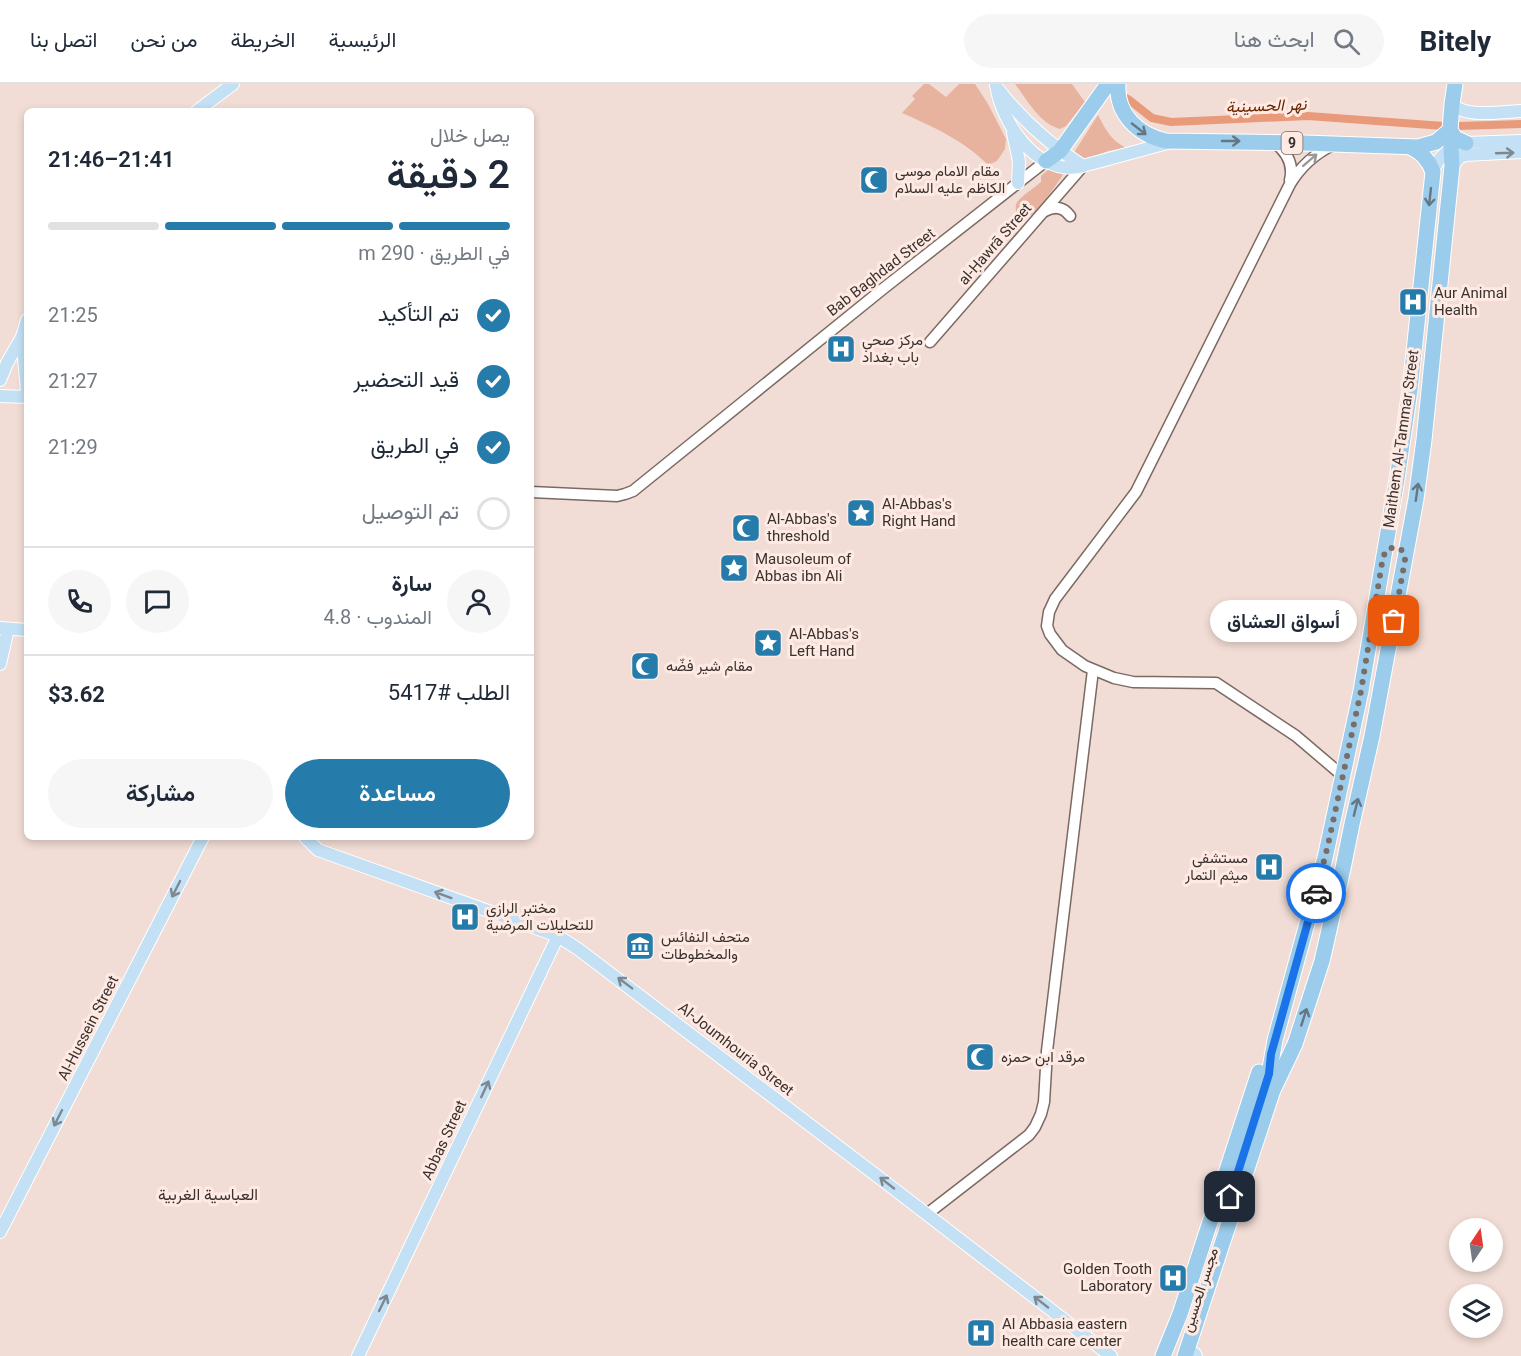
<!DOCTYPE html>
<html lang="ar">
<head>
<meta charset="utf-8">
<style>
  :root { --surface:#fff; --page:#f6f6f7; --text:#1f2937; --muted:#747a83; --line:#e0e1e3; --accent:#257cab }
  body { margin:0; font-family:Roboto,Vazirmatn,sans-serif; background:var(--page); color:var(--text); direction:rtl; height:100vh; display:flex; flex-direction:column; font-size:22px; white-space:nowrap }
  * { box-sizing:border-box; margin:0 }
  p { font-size:20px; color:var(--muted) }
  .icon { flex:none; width:33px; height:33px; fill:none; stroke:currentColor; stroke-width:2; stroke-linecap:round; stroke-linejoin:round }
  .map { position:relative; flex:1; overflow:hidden; direction:ltr }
  .panel { position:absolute; left:24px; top:24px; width:510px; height:732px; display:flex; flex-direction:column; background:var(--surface); border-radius:9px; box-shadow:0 3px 9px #0003; direction:rtl }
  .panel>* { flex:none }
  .needle { width:39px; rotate:13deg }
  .buttons { position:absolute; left:1449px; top:1134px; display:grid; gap:12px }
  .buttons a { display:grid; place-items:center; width:54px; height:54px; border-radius:50%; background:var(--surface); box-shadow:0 3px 9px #0003; font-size:30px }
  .pin { position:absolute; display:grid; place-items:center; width:51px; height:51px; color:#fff; margin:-26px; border-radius:12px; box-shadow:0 3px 9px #0006 }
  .courier { position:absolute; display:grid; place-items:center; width:60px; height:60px; margin:-30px; border:4px solid #1a73e8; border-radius:50%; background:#fff; color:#222; box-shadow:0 2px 8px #0007 }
  .bubble { position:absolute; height:42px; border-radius:21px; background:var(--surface); box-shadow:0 3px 9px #0003; font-size:20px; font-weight:600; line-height:42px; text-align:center; direction:rtl }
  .overview em { font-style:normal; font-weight:600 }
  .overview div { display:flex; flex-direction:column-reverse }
  .overview { display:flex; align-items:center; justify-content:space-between; height:102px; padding:0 24px }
  h1 { font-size:39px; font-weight:600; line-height:45px }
  .bar { display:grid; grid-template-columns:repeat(4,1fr); gap:9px 6px; align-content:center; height:72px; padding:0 24px }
  .bar i { height:8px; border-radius:4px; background:var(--line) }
  .bar .selected { background:var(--accent) }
  .bar p { grid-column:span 4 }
  .line { display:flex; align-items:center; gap:15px; padding:0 24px; border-top:2px solid var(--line) }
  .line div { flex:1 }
  .round { display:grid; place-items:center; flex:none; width:63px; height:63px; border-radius:32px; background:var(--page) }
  ol { padding:0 24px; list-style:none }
  li { display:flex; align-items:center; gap:18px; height:66px }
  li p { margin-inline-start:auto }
  li .icon { padding:6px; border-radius:50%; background:var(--accent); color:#fff; stroke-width:4 }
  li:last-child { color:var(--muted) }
  li i { width:33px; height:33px; border:3px solid var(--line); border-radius:50% }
  .primary-button { display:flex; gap:12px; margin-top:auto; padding:12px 24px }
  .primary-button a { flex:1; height:69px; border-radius:36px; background:var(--accent); color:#fff; font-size:24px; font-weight:600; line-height:69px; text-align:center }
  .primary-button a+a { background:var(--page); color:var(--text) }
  header { display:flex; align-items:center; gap:36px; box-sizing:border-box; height:84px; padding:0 30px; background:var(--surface); border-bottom:2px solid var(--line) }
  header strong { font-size:28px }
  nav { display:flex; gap:33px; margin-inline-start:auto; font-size:21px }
  .search { width:420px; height:54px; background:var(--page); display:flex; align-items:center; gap:15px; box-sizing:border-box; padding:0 21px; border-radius:33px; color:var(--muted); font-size:22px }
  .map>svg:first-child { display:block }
  .green { fill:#e7b39f }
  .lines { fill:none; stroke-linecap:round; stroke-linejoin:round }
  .canal { stroke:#e89a7b; stroke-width:8 }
  .minor-casing { stroke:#7b6a63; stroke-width:13 }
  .major-casing { stroke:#fff; stroke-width:14 }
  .highway-casing { stroke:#fff; stroke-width:17 }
  .minor { stroke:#fff; stroke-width:10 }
  .major { stroke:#c3e0f4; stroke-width:12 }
  .highway { stroke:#9bccec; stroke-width:15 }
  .oneway { stroke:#657784 }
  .oneway2 { stroke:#7e8891 }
  .oneway3 { stroke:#9c9896 }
  .done { stroke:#796d68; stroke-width:6; stroke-dasharray:0 10.8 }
  .route { stroke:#1a73e8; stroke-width:8 }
  .labels { text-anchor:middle; stroke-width:6; stroke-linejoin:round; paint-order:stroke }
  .shield { fill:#feeae3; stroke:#746864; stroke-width:1.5 }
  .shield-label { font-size:14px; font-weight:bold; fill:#39312e }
  .poi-label { font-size:15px; fill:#39312e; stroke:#feeae3; text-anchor:start }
  .street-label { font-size:15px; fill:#39312e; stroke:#feeae3 }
  .water-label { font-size:16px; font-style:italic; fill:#682400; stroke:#feeae3 }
  .neighbourhood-label { font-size:16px; fill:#39312e; stroke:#feeae3 }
</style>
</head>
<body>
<header>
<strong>Bitely</strong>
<div class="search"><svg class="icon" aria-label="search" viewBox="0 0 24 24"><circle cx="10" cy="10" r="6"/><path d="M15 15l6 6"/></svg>ابحث هنا</div>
<nav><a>الرئيسية</a><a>الخريطة</a><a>من نحن</a><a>اتصل بنا</a></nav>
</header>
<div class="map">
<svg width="1521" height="1272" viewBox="0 0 1521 1272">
  <rect width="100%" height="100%" fill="#f1ddd5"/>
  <g class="green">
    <path d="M924,0H929L946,13L959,0H975L988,20L1006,55L1005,65L997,77L988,81C966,58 932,42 902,29L915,15L912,12Z"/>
    <path d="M1015,0H1072L1085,18L1066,42L1060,45C1040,40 1027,16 1015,0Z"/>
    <path d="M1098,31C1106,46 1110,55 1126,64L1108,67L1087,76L1081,77L1076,73L1075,67Z"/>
    <path d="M1054,85L1061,87L1063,90L1061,94C1054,103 1040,126 1031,131C1021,138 1011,126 1018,117C1024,110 1034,104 1041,98V92L1048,86Z"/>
  </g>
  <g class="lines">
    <g class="canal">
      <path d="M1118,10L1128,15L1152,34L1171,38L1308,32L1444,42"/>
      <path d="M1458,42L1521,40"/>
    </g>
    <g class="minor-casing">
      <g id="minor">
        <path d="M1274,58C1287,68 1294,80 1290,96"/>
        <path d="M1333,61C1314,70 1301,82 1290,100L1136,408L1055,515L1049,528L1047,542L1050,550L1062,566L1085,582L1114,594L1133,598L1216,599L1296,652L1343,692"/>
        <path d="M1045,127C1054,122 1063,122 1070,132"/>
        <path d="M930,258L1083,82"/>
        <path d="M531,408L617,412L625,410L633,407L884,204L1046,77"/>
        <path d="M927,1130L1029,1051L1035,1043L1041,1030L1044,1018L1047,967L1055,900L1093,586"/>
      </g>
    </g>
    <g class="major-casing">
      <g id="major">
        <path d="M996,1C1002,39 1035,90 1079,83L1171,58"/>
        <path d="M998,5C1022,36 1050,61 1083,82"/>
        <path d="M1452,20C1465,34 1502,28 1521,27"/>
        <path d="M197,27L233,0"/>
        <path d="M1013,49L1019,77L1018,99"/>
        <path d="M1452,82L1459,74L1465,71L1521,68"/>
        <path d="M1433,88C1438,72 1451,63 1466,59L1521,57"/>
        <path d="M22,253L27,307"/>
        <path d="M0,296L7,279L22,253L27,236"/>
        <path d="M0,312L27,313"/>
        <path d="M1,544L27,546"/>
        <path d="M0,580L8,545"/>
        <path d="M305,753L318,766L558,852L578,865L885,1098L1111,1272"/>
        <path d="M0,1148L203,753"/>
        <path d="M1195,1270L1196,1272"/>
        <path d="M358,1272L558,852"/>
      </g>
    </g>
    <g class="highway-casing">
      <g id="highway">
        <path d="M1118,0C1116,30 1138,51 1166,57L1304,59L1418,63L1436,58L1450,46"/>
        <path d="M1450,46L1455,54L1466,59"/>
        <path d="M1046,77L1060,67L1108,0"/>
        <path d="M1264,1006L1269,990L1275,956L1325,774L1361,607L1397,395L1410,306L1433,88C1429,77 1423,69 1412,64"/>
        <path d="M1163,1272L1180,1230L1259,988"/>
        <path d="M1185,1272L1273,1006L1295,960L1322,877L1342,789L1352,740L1372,652L1416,415L1424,356L1452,82L1450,46L1452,20L1455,0"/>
      </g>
    </g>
    <use href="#minor" class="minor"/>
    <use href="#major" class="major"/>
    <use href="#highway" class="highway"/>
  </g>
  <defs><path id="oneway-shaft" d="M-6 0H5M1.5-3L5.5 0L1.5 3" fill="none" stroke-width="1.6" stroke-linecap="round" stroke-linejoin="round" transform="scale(1.5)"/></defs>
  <g class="oneway">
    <use href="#oneway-shaft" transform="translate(1139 45) rotate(38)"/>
    <use href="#oneway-shaft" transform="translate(1231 57)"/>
    <use href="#oneway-shaft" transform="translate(1430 113) rotate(96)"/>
    <use href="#oneway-shaft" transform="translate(1417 408) rotate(-82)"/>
    <use href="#oneway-shaft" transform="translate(1356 723) rotate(-76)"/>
    <use href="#oneway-shaft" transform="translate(1304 933) rotate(-72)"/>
  </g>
  <g class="oneway2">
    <use href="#oneway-shaft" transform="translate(1505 69) rotate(-2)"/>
    <use href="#oneway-shaft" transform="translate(176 805) rotate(117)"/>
    <use href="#oneway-shaft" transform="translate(443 811) rotate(-160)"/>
    <use href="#oneway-shaft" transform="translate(625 899) rotate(-143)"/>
    <use href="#oneway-shaft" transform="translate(485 1005) rotate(-65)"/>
    <use href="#oneway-shaft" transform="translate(58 1034) rotate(117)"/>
    <use href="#oneway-shaft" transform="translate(887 1099) rotate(-142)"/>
    <use href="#oneway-shaft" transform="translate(1041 1218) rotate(-142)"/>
    <use href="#oneway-shaft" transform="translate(383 1219) rotate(-64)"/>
  </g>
  <use class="oneway3" href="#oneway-shaft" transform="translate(1310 76) rotate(-41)"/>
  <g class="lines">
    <path class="done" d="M1316,809L1328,761L1361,607L1383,473L1387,465L1396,463L1403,467L1405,476L1394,537"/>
    <path class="route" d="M1230,1113L1269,990L1271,970L1275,956L1316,809"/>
  </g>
  <defs>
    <g id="mosque-square" transform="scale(1.5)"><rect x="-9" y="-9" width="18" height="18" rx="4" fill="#257cab" stroke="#feeae3"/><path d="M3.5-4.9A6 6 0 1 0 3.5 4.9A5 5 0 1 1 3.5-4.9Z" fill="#fff"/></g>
    <g id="hospital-square" transform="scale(1.5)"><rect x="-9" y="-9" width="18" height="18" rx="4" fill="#257cab" stroke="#feeae3"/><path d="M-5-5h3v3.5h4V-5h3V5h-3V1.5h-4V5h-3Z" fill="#fff"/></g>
    <g id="sight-square" transform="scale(1.5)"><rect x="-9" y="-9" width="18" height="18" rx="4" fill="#257cab" stroke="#feeae3"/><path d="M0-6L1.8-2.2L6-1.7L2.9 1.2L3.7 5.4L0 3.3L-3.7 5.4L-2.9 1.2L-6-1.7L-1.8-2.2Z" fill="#fff"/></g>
    <g id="museum-square" transform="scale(1.5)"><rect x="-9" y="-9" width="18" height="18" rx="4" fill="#257cab" stroke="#feeae3"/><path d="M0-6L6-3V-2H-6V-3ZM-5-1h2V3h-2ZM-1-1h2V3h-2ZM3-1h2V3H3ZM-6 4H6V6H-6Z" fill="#fff"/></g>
  </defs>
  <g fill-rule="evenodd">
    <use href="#mosque-square" x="874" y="96"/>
    <use href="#hospital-square" x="1413" y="218"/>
    <use href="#hospital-square" x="841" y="265"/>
    <use href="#sight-square" x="861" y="429"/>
    <use href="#mosque-square" x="746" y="444"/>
    <use href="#sight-square" x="734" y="484"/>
    <use href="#sight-square" x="768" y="559"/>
    <use href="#mosque-square" x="645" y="582"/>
    <use href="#hospital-square" x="1269" y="783"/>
    <use href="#hospital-square" x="465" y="833"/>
    <use href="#museum-square" x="640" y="862"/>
    <use href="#mosque-square" x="980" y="973"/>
    <use href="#hospital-square" x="1173" y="1194"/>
    <use href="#hospital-square" x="981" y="1249"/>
  </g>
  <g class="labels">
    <rect class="shield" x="1281.5" y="48" width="21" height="22" rx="4.5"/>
    <g class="shield-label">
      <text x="1292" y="64">9</text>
    </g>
    <g class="poi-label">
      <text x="895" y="92">مقام الامام موسى<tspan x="895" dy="17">الكاظم عليه السلام</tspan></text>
      <text x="1434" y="214">Aur Animal<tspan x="1434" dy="17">Health</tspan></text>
      <text x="862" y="261">مركز صحي<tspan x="862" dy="17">باب بغداد</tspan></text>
      <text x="882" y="425">Al-Abbas's<tspan x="882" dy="17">Right Hand</tspan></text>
      <text x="767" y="440">Al-Abbas's<tspan x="767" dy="17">threshold</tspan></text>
      <text x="755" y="480">Mausoleum of<tspan x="755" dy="17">Abbas ibn Ali</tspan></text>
      <text x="789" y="555">Al-Abbas's<tspan x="789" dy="17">Left Hand</tspan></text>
      <text x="666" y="587">مقام شير فضّه</text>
      <text x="1248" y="779" text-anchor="end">مستشفى<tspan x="1248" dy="17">ميثم التمار</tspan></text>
      <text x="486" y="829">مختبر الرازي<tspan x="486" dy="17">للتحليلات المرضية</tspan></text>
      <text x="661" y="858">متحف النفائس<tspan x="661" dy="17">والمخطوطات</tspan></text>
      <text x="1001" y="978">مرقد ابن حمزه</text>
      <text x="1152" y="1190" text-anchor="end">Golden Tooth<tspan x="1152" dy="17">Laboratory</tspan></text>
      <text x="1002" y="1245">Al Abbasia eastern<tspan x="1002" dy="17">health care center</tspan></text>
    </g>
    <g class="street-label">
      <text transform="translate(995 160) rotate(-49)" y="5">al-Ḥawrā Street</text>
      <text transform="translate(881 188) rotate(-38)" y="5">Bab Baghdad Street</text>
      <text transform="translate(1401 355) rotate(-82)" y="5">Maithem Al-Tammar Street</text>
      <text transform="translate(88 944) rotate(-63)" y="5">Al-Hussein Street</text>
      <text transform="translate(736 965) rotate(38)" y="5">Al-Joumhouria Street</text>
      <text transform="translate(444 1056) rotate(-65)" y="5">Abbas Street</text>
      <text transform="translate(1200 1206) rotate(-72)" y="5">مجسر الحسين</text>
    </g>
    <g class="water-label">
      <text transform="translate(1266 21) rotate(-2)" y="6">نهر الحسينية</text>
    </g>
    <g class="neighbourhood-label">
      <text x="208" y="1116">العباسية الغربية</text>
    </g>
  </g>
</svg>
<div class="buttons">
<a><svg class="needle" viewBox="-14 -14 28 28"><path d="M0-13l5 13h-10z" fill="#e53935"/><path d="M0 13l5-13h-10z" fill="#747a83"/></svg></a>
<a><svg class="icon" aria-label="layers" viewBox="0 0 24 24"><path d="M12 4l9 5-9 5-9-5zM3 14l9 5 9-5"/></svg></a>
</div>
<div class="pin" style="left:1394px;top:537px;background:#ea580c"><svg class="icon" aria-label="bag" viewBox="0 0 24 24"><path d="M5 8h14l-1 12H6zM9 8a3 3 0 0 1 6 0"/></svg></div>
<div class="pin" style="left:1230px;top:1113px;background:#1f2937"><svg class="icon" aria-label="home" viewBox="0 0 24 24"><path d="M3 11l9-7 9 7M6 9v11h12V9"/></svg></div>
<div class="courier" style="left:1316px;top:809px"><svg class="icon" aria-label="car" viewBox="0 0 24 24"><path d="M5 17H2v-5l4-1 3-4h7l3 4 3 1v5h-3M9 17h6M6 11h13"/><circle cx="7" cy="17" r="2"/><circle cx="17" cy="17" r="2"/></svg></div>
<div class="bubble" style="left:1210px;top:516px;width:147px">أسواق العشاق</div>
<section class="panel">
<div class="overview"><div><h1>2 دقيقة</h1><p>يصل خلال</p></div><em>21:41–21:46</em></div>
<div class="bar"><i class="selected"></i><i class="selected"></i><i class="selected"></i><i></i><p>في الطريق · 290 m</p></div>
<ol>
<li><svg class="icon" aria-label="check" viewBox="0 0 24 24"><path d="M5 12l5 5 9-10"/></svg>تم التأكيد<p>21:25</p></li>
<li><svg class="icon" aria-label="check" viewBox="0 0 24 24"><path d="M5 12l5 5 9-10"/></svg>قيد التحضير<p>21:27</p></li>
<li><svg class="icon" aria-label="check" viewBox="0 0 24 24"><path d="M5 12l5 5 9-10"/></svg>في الطريق<p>21:29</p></li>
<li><i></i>تم التوصيل</li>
</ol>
<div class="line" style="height:108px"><a class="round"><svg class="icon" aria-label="person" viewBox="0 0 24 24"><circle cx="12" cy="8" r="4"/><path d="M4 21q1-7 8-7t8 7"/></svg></a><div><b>سارة</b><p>المندوب · 4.8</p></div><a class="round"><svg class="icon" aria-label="chat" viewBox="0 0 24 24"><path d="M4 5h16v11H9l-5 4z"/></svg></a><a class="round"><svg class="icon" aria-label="phone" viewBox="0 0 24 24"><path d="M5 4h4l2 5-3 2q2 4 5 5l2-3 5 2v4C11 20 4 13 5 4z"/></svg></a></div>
<div class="line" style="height:78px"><div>الطلب #5417</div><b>$3.62</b></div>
<div class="primary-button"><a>مساعدة</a><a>مشاركة</a></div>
</section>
</div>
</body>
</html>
